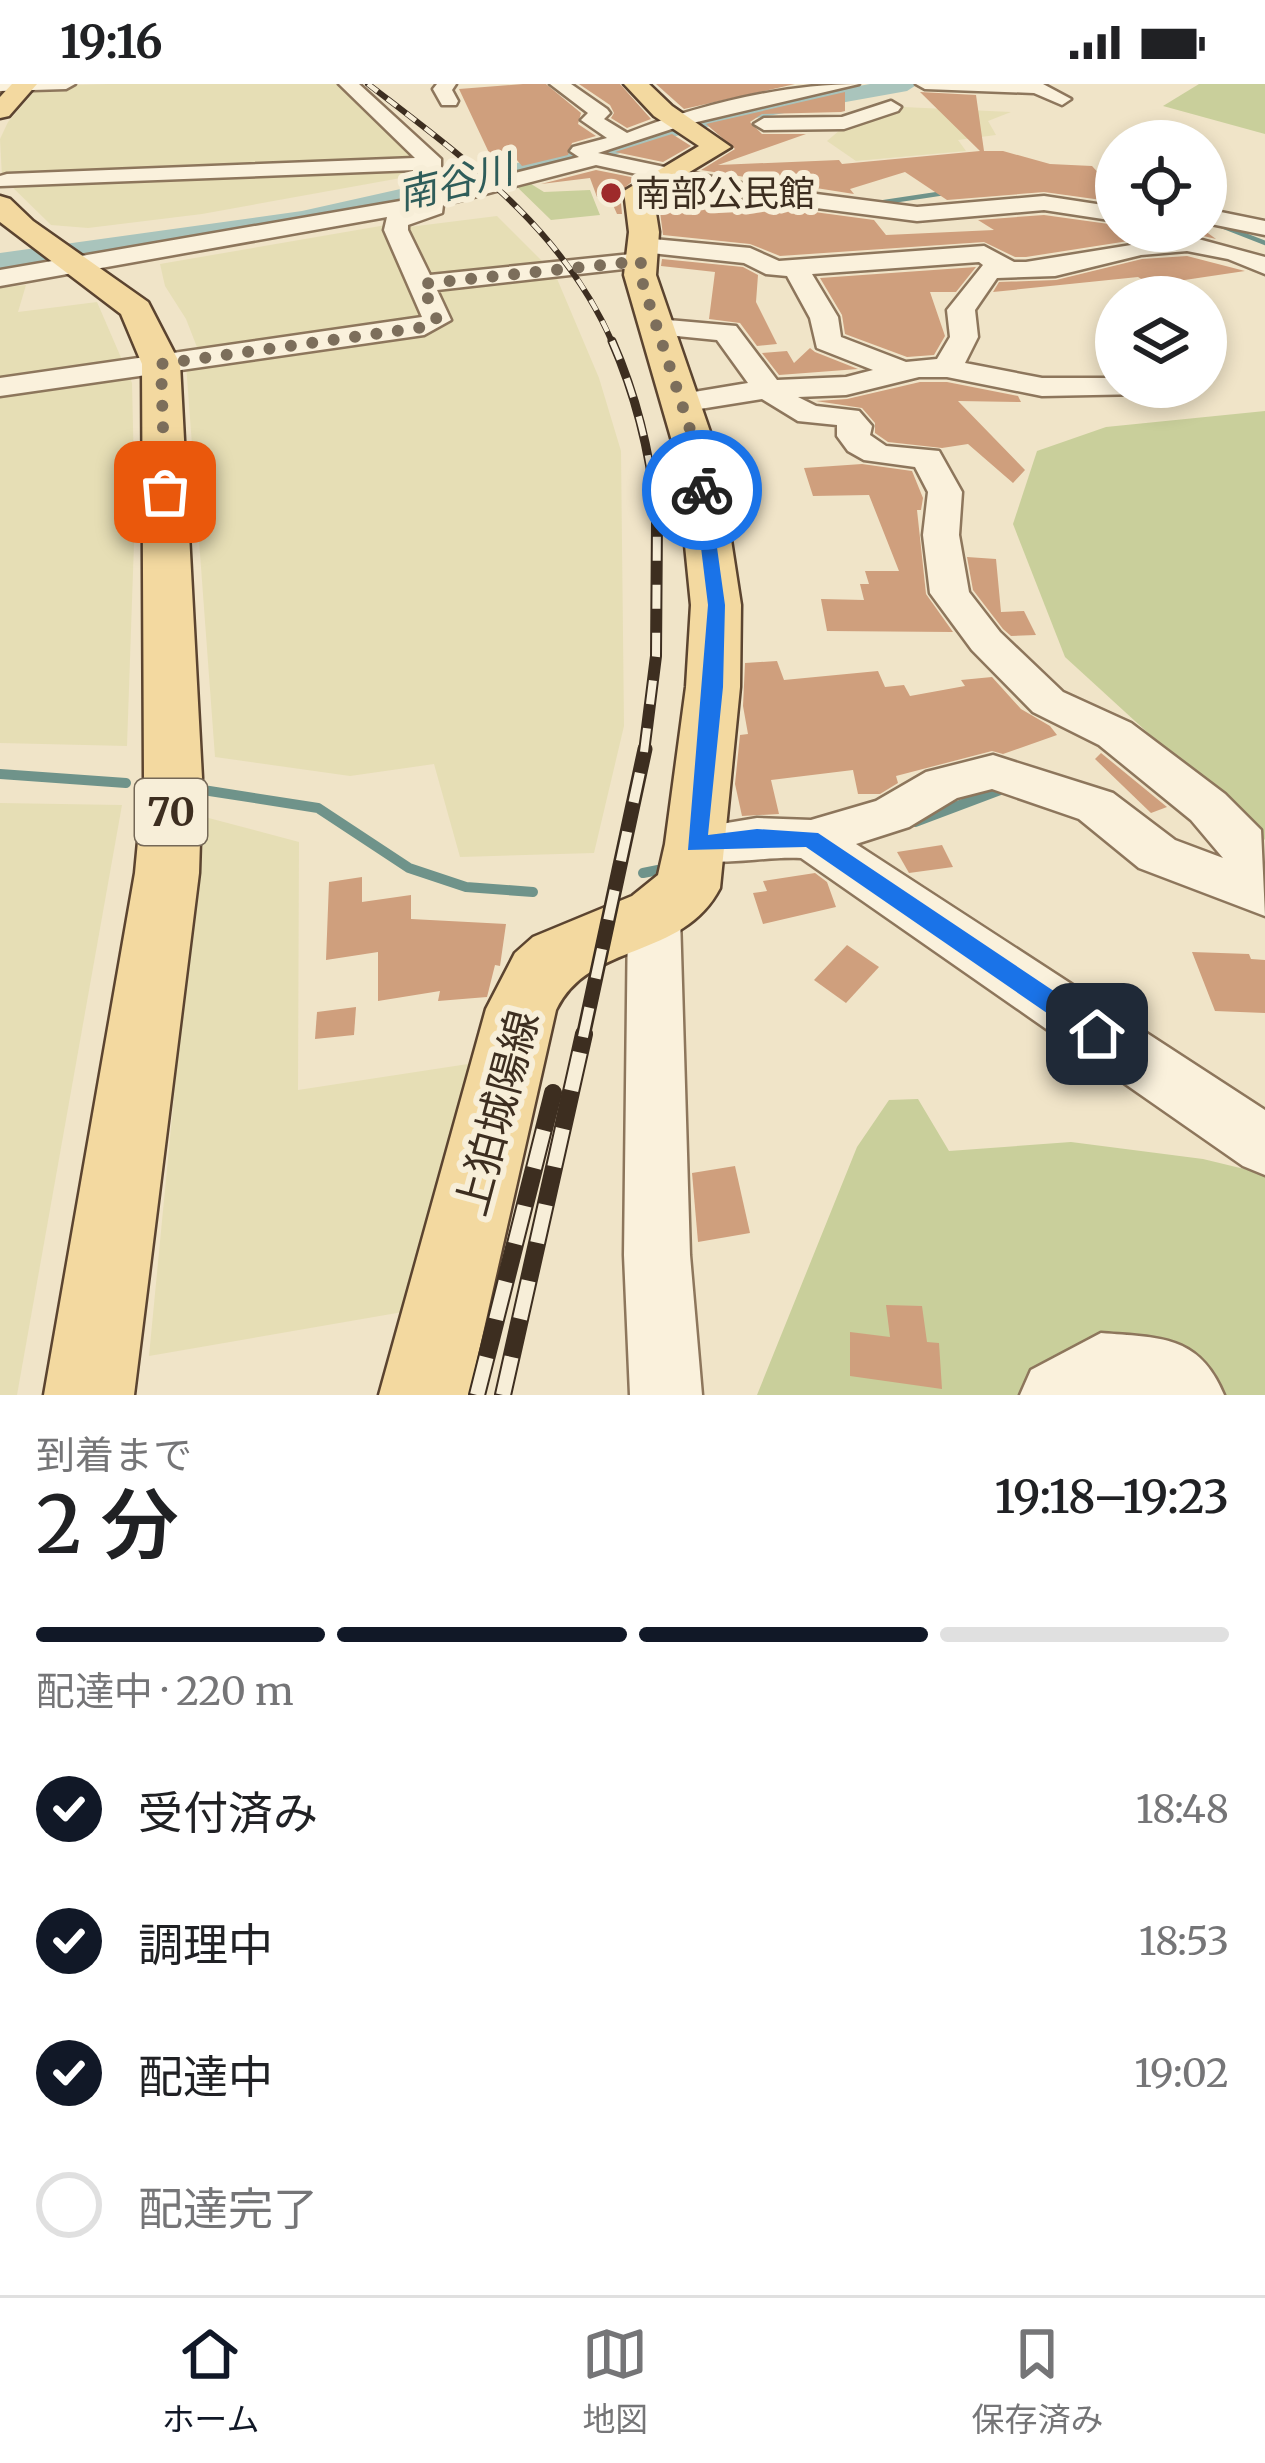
<!DOCTYPE html>
<html lang="ja">
<head>
<meta charset="utf-8">
<style>
  :root { --surface:#fff; --page:#f2f2f2; --text:#202124; --muted:#757577; --line:#e0e0e0; --accent:#111827 }
  body { margin:0; font-family:Merriweather,"Noto Sans JP",serif; background:var(--page); color:var(--text); height:100vh; display:flex; flex-direction:column; font-size:45px; white-space:nowrap }
  * { box-sizing:border-box; margin:0 }
  p { font-size:39px; color:var(--muted) }
  .icon { flex:none; width:66px; height:66px; fill:none; stroke:currentColor; stroke-width:2; stroke-linecap:round; stroke-linejoin:round }
  .map { position:relative; height:1311px; overflow:hidden }
  .drawer { display:flex; flex-direction:column; background:var(--surface); flex:1 }
  .drawer>* { flex:none }
  .controls { position:absolute; left:1095px; top:36px; display:grid; gap:24px }
  .controls a { display:grid; place-items:center; width:132px; height:132px; border-radius:50%; background:var(--surface); box-shadow:0 6px 18px #0003; font-size:60px }
  .pin { position:absolute; display:grid; place-items:center; width:102px; height:102px; color:#fff; margin:-51px; border-radius:24px; box-shadow:0 6px 18px #0006 }
  .courier { position:absolute; display:grid; place-items:center; width:120px; height:120px; margin:-60px; border:9px solid #1a73e8; border-radius:50%; background:#fff; color:#222; box-shadow:0 3px 15px #0007 }
  .overview em { font-style:normal; font-weight:600 }
  .overview div { display:flex; flex-direction:column-reverse }
  .overview { display:flex; align-items:center; justify-content:space-between; height:204px; padding:0 36px }
  h1 { font-size:78px; font-weight:600; line-height:90px }
  .bar { display:grid; grid-template-columns:repeat(4,1fr); gap:18px 12px; align-content:center; height:144px; padding:0 36px }
  .bar i { height:15px; border-radius:9px; background:var(--line) }
  .bar .selected { background:var(--accent) }
  .bar p { grid-column:span 4 }
  ol { padding:0 36px; list-style:none }
  li { display:flex; align-items:center; gap:36px; height:132px }
  li p { margin-inline-start:auto }
  li .icon { padding:12px; border-radius:50%; background:var(--accent); color:#fff; stroke-width:4 }
  li:last-child { color:var(--muted) }
  li i { width:66px; height:66px; border:6px solid var(--line); border-radius:50% }
  .status { display:flex; justify-content:space-between; align-items:center; height:84px; padding:0 60px; background:var(--surface); direction:ltr }
  .status svg { height:33px; fill:currentColor }
  .tab-bar { display:flex; justify-content:space-around; align-items:center; height:168px; border-top:3px solid var(--line); background:var(--surface); font-size:33px; color:var(--muted) }
  .tab-bar a { display:grid; justify-items:center; gap:6px }
  .tab-bar .selected { color:var(--accent) }
  .map>svg:first-child { display:block }
  .farmland { fill:#e6deb5 }
  .green { fill:#c9cf9b }
  .lines { fill:none; stroke-linecap:round; stroke-linejoin:round }
  .stream-far1 { stroke:#6f938a; stroke-width:4.5 }
  .stream { stroke:#6f938a; stroke-width:10 }
  .river { fill:#a9c4bc; fill-rule:evenodd }
  .building { fill:#cf9f7d }
  .minor-casing { stroke:#8d765c; stroke-width:5 }
  .major-casing { stroke:#5b4430; stroke-width:5 }
  .minor { fill:#faf1dc; fill-rule:evenodd }
  .major { fill:#f3d9a0; fill-rule:evenodd }
  .rail-far4-casing { stroke:#3d2e20; stroke-width:6 }
  .rail-far3-casing { stroke:#3d2e20; stroke-width:9 }
  .rail-far2-casing { stroke:#3d2e20; stroke-width:12 }
  .rail-far1-casing { stroke:#3d2e20; stroke-width:15 }
  .rail-casing { stroke:#3d2e20; stroke-width:18 }
  .rail-far4 { stroke:#f7eed8; stroke-width:4.5; stroke-dasharray:12; stroke-linecap:butt }
  .rail-far3 { stroke:#f7eed8; stroke-width:6; stroke-dasharray:20; stroke-linecap:butt }
  .rail-far2 { stroke:#f7eed8; stroke-width:8; stroke-dasharray:24; stroke-linecap:butt }
  .rail-far1 { stroke:#f7eed8; stroke-width:10; stroke-dasharray:30; stroke-linecap:butt }
  .rail { stroke:#f7eed8; stroke-width:14; stroke-dasharray:39; stroke-linecap:butt }
  .route { fill:#1a73e8 }
  .done { stroke:#7c6e5b; stroke-width:12; stroke-dasharray:0 21.6 }
  .poi-dot { fill:#9e2a2b; stroke:#f7eed8; stroke-width:4.5 }
  .labels { text-anchor:middle; stroke-width:12; stroke-linejoin:round; paint-order:stroke }
  .far-poi-label { font-size:36px; fill:#3d2e20; stroke:#f7eed8; text-anchor:start }
  .far-water-label { font-size:39px; font-style:italic; fill:#2f5d5a; stroke:#f7eed8 }
  .shield { fill:#f7eed8; stroke:#756857; stroke-width:3 }
  .shield-label { font-size:39px; font-weight:bold; fill:#3d2e20 }
  .street-label { font-size:42px; fill:#3d2e20; stroke:#f7eed8 }
</style>
</head>
<body>
<div class="status"><b>19:16</b><svg viewBox="0 0 49 12"><path d="M0 12V9h3v3zM5 12V6h3v6zM10 12V3h3v9zM15 12V0h3v12zM26 1h20v11H26zM47 4h2v5h-2z"/></svg></div>
<div class="map">
<svg width="1265" height="1311" viewBox="0 0 1265 1311">
  <rect width="100%" height="100%" fill="#f0e4c8"/>
  <g class="farmland">
    <path d="M108,0H341L445,86L202,130L88,144L51,141L2,93L0,55L8,38L39,2Z"/>
    <path d="M903,23L1011,28L988,37L996,51L958,56L966,67L856,77L827,57L846,41Z"/>
    <path d="M497,132L555,190L599,294L621,367L624,642L594,769L460,773L434,680L350,692L215,673L186,280L202,276L186,235L165,202L160,180L392,140L393,145Z"/>
    <path d="M26,201L18,228L97,218L132,299L135,430L127,662L0,659V204Z"/>
    <path d="M0,719L122,721L17,1311H0Z"/>
    <path d="M201,732L299,758L298,1006L481,978L420,1225L149,1272Z"/>
  </g>
  <g class="green">
    <path d="M1199,0H1265V50L1163,22Z"/>
    <path d="M523,95L544,108L590,106L600,131L551,136L512,98Z"/>
    <path d="M1265,327V756L1065,573L1013,440L1037,367L1106,343Z"/>
    <path d="M918,1015L949,1067L1071,1058L1203,1075L1265,1090V1311H757L857,1063L889,1016Z"/>
  </g>
  <g class="lines">
    <g class="stream-far1">
      <path d="M878,119L951,108"/>
      <path d="M1206,136L1265,159"/>
    </g>
    <g class="stream">
      <path d="M0,690L126,699"/>
      <path d="M203,706L318,724L409,784L466,803L533,808"/>
      <path d="M915,738L1000,706"/>
      <path d="M643,789L658,786"/>
    </g>
    <path class="river" d="M870,0H918L907,7L706,43L604,74L302,145L0,187V169L302,127L589,63L702,30Z"/>
  </g>
  <g class="building">
    <path d="M523,0H546L581,29L578,40L596,52L572,59L568,71L522,82L511,69L491,73L459,5Z"/>
    <path d="M579,0H620L651,35L627,44L611,34L614,29L610,21Z"/>
    <path d="M656,0H795L684,25Z"/>
    <path d="M845,8V27L841,28L762,30L750,38L762,50H806L718,81L839,76L842,80L980,67L920,8L976,11L984,67H1003L1050,80L1092,82L1116,108V118L1044,108L947,116L905,88L850,105L854,110L701,86L735,65L706,40Z"/>
    <path d="M672,50L691,62L663,78L615,68Z"/>
    <path d="M596,86L636,94L620,108L622,130H617L609,112L597,113L590,94L541,100Z"/>
    <path d="M674,103L754,120L874,136L886,151L994,146L978,136L1044,131L1116,141V147H1205L1216,155L1186,148L1026,173H1015L984,158L780,172L750,160L663,151L658,112Z"/>
    <path d="M1187,172L1245,187L1151,201L1138,193L993,208L999,198L1056,196L1142,175Z"/>
    <path d="M662,175L743,183L758,191L756,218L777,260L757,262L740,239L709,235L715,188L661,182Z"/>
    <path d="M976,183L956,208H930L945,252L934,271L907,273L845,250L842,231L820,194Z"/>
    <path d="M810,264L815,268L858,285L779,291L762,269L787,267L794,279Z"/>
    <path d="M920,298H947L1018,312L1021,318L958,317L1025,386L1013,399L968,360L942,364L888,358L875,349V339L862,324L816,317L847,315Z"/>
    <path d="M862,380L912,387L923,414L921,426H917L926,510L953,548L827,547L821,515L864,516L860,500H869L865,487H899L869,411L813,412L804,384Z"/>
    <path d="M967,473L996,475L1001,528L1024,527L1036,551L1011,552L1003,545L973,506Z"/>
    <path d="M777,577L784,596L878,587L885,603L904,601L910,612L965,602L961,596L992,593L1021,625L1050,642L1057,651L1003,670L992,667L896,692L898,699L880,710H858L853,686L771,696L779,730L742,732L735,700L740,651L748,650L743,622L745,579Z"/>
    <path d="M1101,669L1167,723L1151,729L1095,675Z"/>
    <path d="M942,761L953,783L909,789L897,768Z"/>
    <path d="M815,789L827,798L836,823L763,840L753,809L767,807L763,797Z"/>
    <path d="M362,793V818L411,811V835L506,840L500,882L495,881L487,913L438,917L440,907L378,917V868L326,876L329,798Z"/>
    <path d="M847,861L879,883L846,919L814,896Z"/>
    <path d="M1192,868L1249,870L1251,875L1265,876V929L1215,927Z"/>
    <path d="M356,923L354,951L315,955L317,928Z"/>
    <path d="M735,1082L750,1149L698,1158L692,1089Z"/>
    <path d="M886,1221L922,1222L927,1258L939,1259L942,1305L850,1292V1248L890,1253Z"/>
  </g>
  <g class="lines">
    <g class="minor-casing">
      <g id="minor">
        <path d="M0,0H75L66,5L0,7Z"/>
        <path d="M339,0H359L441,75V85L0,102V92L7,90L415,74Z"/>
        <path d="M437,0H456L452,6L458,17L456,21H442L433,5Z"/>
        <path d="M550,0H571L607,25L610,29L604,35L627,49C698,21 783,0 859,0L684,41L598,69L755,102L917,123L1044,112L1116,123V137L1044,126L917,137L755,116L596,81L443,121L442,129L408,141V146L430,191L641,169L654,177L650,182L437,206L451,236L424,251L0,312V294L422,233L384,146L387,133L0,202V186L406,116L579,73L570,67L573,63L607,54L581,36L588,29Z"/>
        <path d="M916,0H1043L1071,15L1062,21L1034,9L925,5Z"/>
        <path d="M891,17L901,23L898,27L844,45L764,46L754,40L764,34L842,33Z"/>
        <path d="M1206,125L1265,137V151L1206,139Z"/>
        <path d="M1187,152L1265,173V190L1228,175L1187,167L1141,171L1055,192L997,194L975,226L978,253L965,279L1042,294H1116V303H1199L1195,309L1042,312L947,293H919L846,311L798,313L816,322L859,327L872,342L870,351L886,362L939,367L962,408L959,451L969,508L1000,548L1063,608L1131,639L1225,710L1261,746L1265,832L1139,784L1079,735L992,705L957,714L909,743L856,760L1265,1026V1091L1243,1082L801,774C764,772 712,784 679,773L671,760L679,747L757,734L811,736L876,717L926,688L993,671L1113,709L1175,756L1223,774L1191,736L1099,661L1033,628L972,566L930,509L923,451L928,408L915,383L864,376L848,367L837,352V341L798,337L762,315L681,328L670,326L665,319L670,312L748,299L717,256L647,249L643,243L657,235L736,242L777,296L846,293L873,286L817,264L810,234L787,192L766,190L744,179L642,168L630,161L642,154L750,164L779,177L984,162L1014,178H1026ZM979,178L983,181L947,226L950,253L937,275L906,278L841,253L838,233L812,190Z"/>
        <path d="M654,812L672,818L680,833L690,1171L702,1311H630L624,1171L628,833L636,818Z"/>
        <path d="M1101,1249C1159,1254 1199,1250 1224,1311H1020L1031,1286Z"/>
      </g>
    </g>
    <g class="major-casing">
      <g id="major">
        <path d="M12,0H37L9,32L0,34V13Z"/>
        <path d="M624,0H649L672,22L731,63L653,110L659,148L656,191L718,371L741,521L740,603L720,804C682,877 590,856 556,926L469,1311H379L486,925L515,869L533,853L632,812L658,791L665,760L686,603L691,521L676,371L624,191L629,148L624,107L699,62L654,32Z"/>
        <path d="M0,112L10,115L33,137L148,218L180,280L202,694L199,789L134,1311H44L135,789L144,694L142,280L121,230L0,138Z"/>
      </g>
    </g>
    <use href="#minor" class="minor"/>
    <use href="#major" class="major"/>
    <g class="rail-far4-casing">
      <path id="rail-far4" d="M368,0C465,75 563,144 613,260"/>
    </g>
    <g class="rail-far3-casing">
      <path id="rail-far3" d="M612,257C638,316 652,376 657,440"/>
    </g>
    <g class="rail-far2-casing">
      <path id="rail-far2" d="M644,668L656,572L657,437"/>
    </g>
    <g class="rail-far1-casing">
      <path id="rail-far1" d="M583,953L645,665"/>
    </g>
    <g class="rail-casing">
      <g id="rail">
        <path d="M477,1311L553,1009"/>
        <path d="M503,1311L584,950"/>
      </g>
    </g>
    <use href="#rail-far4" class="rail-far4"/>
    <use href="#rail-far3" class="rail-far3"/>
    <use href="#rail-far2" class="rail-far2"/>
    <use href="#rail-far1" class="rail-far1"/>
    <use href="#rail" class="rail"/>
  </g>
  <path class="route" d="M702,401L709,406L725,521L723,603L708,751L757,745L818,749L1106,942L1110,950L1106,958H1089L806,763L688,766L708,521L694,406Z"/>
  <g class="lines">
    <path class="done" d="M165,408L161,280L424,243L437,236L422,200L641,177L640,191L698,370L702,406"/>
  </g>
  <circle class="poi-dot" cx="611" cy="109" r="12"/>
  <g class="labels">
    <g class="far-poi-label">
      <text x="635" y="122">南部公民館</text>
    </g>
    <g class="far-water-label">
      <text transform="translate(455 98) rotate(-14)" y="14">南谷川</text>
    </g>
    <rect class="shield" x="135" y="695" width="72" height="66" rx="9"/>
    <g class="shield-label">
      <text x="171" y="742">70</text>
    </g>
    <g class="street-label">
      <text transform="translate(497 1029) rotate(-75)" y="15">上狛城陽線</text>
    </g>
  </g>
</svg>
<div class="controls">
<a><svg class="icon" aria-label="locate" viewBox="0 0 24 24"><circle cx="12" cy="12" r="6"/><path d="M12 2v4M12 18v4M2 12h4M18 12h4"/></svg></a>
<a><svg class="icon" aria-label="layers" viewBox="0 0 24 24"><path d="M12 4l9 5-9 5-9-5zM3 14l9 5 9-5"/></svg></a>
</div>
<div class="pin" style="left:165px;top:408px;background:#ea580c"><svg class="icon" aria-label="bag" viewBox="0 0 24 24"><path d="M5 8h14l-1 12H6zM9 8a3 3 0 0 1 6 0"/></svg></div>
<div class="pin" style="left:1097px;top:950px;background:#1f2937"><svg class="icon" aria-label="home" viewBox="0 0 24 24"><path d="M3 11l9-7 9 7M6 9v11h12V9"/></svg></div>
<div class="courier" style="left:702px;top:406px"><svg class="icon" aria-label="bike" viewBox="0 0 24 24"><circle cx="6" cy="16" r="4"/><circle cx="18" cy="16" r="4"/><path d="M6 16l4-8h5l3 8M10 8l3 8H6M13 5h3"/></svg></div>
</div>
<section class="drawer">
<div class="overview"><div><h1>2 分</h1><p>到着まで</p></div><em>19:18–19:23</em></div>
<div class="bar"><i class="selected"></i><i class="selected"></i><i class="selected"></i><i></i><p>配達中 · 220 m</p></div>
<ol>
<li><svg class="icon" aria-label="check" viewBox="0 0 24 24"><path d="M5 12l5 5 9-10"/></svg>受付済み<p>18:48</p></li>
<li><svg class="icon" aria-label="check" viewBox="0 0 24 24"><path d="M5 12l5 5 9-10"/></svg>調理中<p>18:53</p></li>
<li><svg class="icon" aria-label="check" viewBox="0 0 24 24"><path d="M5 12l5 5 9-10"/></svg>配達中<p>19:02</p></li>
<li><i></i>配達完了</li>
</ol>
</section>
<nav class="tab-bar">
<a class="selected"><svg class="icon" aria-label="home" viewBox="0 0 24 24"><path d="M3 11l9-7 9 7M6 9v11h12V9"/></svg>ホーム</a>
<a><svg class="icon" aria-label="map" viewBox="0 0 24 24"><path d="M3 6l6-2 6 2 6-2v14l-6 2-6-2-6 2zM9 4v14M15 6v14"/></svg>地図</a>
<a><svg class="icon" aria-label="saved" viewBox="0 0 24 24"><path d="M7 4h10v16l-5-4-5 4z"/></svg>保存済み</a>
</nav>
</body>
</html>
